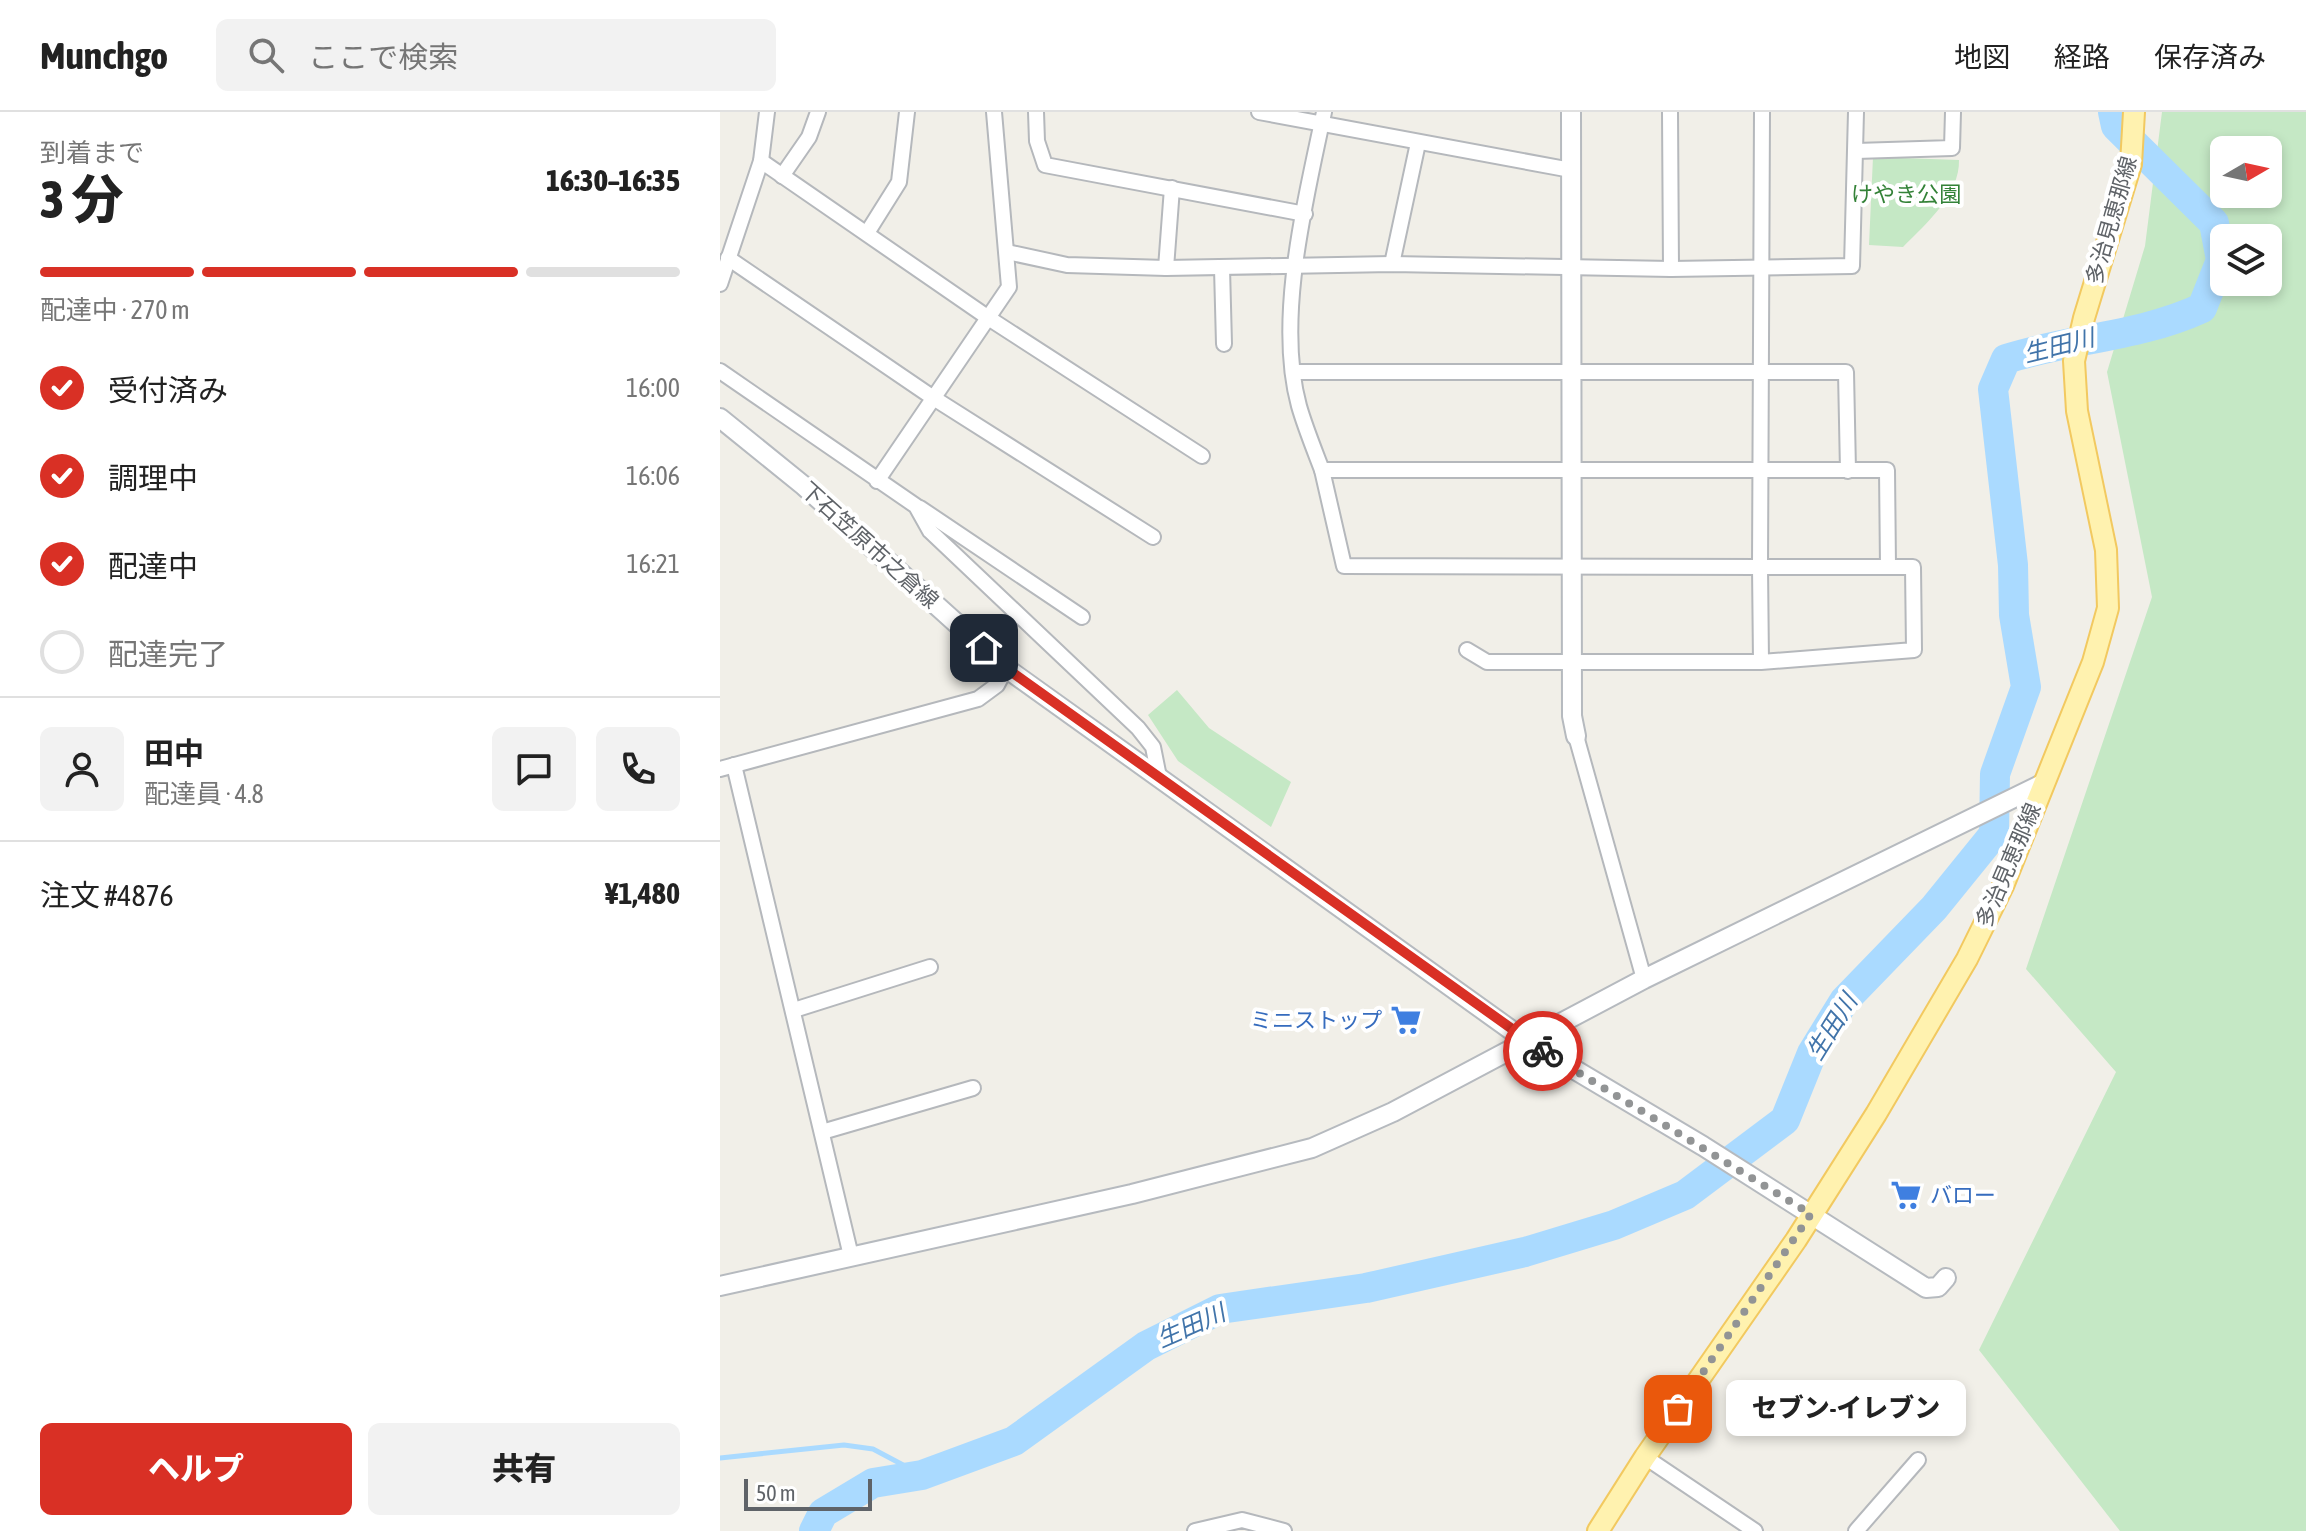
<!DOCTYPE html>
<html lang="ja">
<head>
<meta charset="utf-8">
<style>
  :root { --surface:#fff; --page:#f2f2f2; --text:#222; --muted:#767676; --line:#e0e0e0; --accent:#d93025 }
  body { margin:0; font-family:"Asap Condensed","Noto Sans JP",sans-serif; background:var(--page); color:var(--text); height:100vh; display:flex; flex-direction:column; font-size:30px; white-space:nowrap }
  * { box-sizing:border-box; margin:0 }
  p { font-size:26px; color:var(--muted) }
  .icon { flex:none; width:44px; height:44px; fill:none; stroke:currentColor; stroke-width:2; stroke-linecap:round; stroke-linejoin:round }
  .map { position:relative; flex:1; overflow:hidden }
  .panel { display:flex; flex-direction:column; background:var(--surface); width:720px }
  .panel>* { flex:none }
  .needle { width:52px; rotate:81deg }
  .controls { position:absolute; left:1490px; top:24px; display:grid; gap:16px }
  .controls a { display:grid; place-items:center; width:72px; height:72px; border-radius:12px; background:var(--surface); box-shadow:0 4px 12px #0003; font-size:40px }
  .scale { position:absolute; left:24px; bottom:20px; width:128px; box-sizing:border-box; padding-left:8px; border:4px solid #5f6368; border-top:0; font-size:22px; line-height:28px; white-space:nowrap; color:#5f6368; -webkit-text-stroke:6px #fff; paint-order:stroke }
  .pin { position:absolute; display:grid; place-items:center; width:68px; height:68px; color:#fff; margin:-34px; border-radius:16px; box-shadow:0 4px 12px #0006 }
  .courier { position:absolute; display:grid; place-items:center; width:80px; height:80px; margin:-40px; border:6px solid #d93025; border-radius:50%; background:#fff; color:#222; box-shadow:0 2px 10px #0007 }
  .bubble { position:absolute; height:56px; border-radius:12px; background:var(--surface); box-shadow:0 4px 12px #0003; font-size:26px; font-weight:800; line-height:56px; text-align:center }
  .head em { font-style:normal; font-weight:800 }
  .head div { display:flex; flex-direction:column-reverse }
  .head { display:flex; align-items:center; justify-content:space-between; height:136px; padding:0 40px }
  h1 { font-size:52px; font-weight:800; line-height:60px }
  .bar { display:grid; grid-template-columns:repeat(4,1fr); gap:12px 8px; align-content:center; height:96px; padding:0 40px }
  .bar i { height:10px; border-radius:6px; background:var(--line) }
  .bar .current { background:var(--accent) }
  .bar p { grid-column:span 4 }
  .line { display:flex; align-items:center; gap:20px; padding:0 40px; border-top:2px solid var(--line) }
  .line div { flex:1 }
  .round { display:grid; place-items:center; flex:none; width:84px; height:84px; border-radius:12px; background:var(--page) }
  ol { padding:0 40px; list-style:none }
  li { display:flex; align-items:center; gap:24px; height:88px }
  li p { margin-inline-start:auto }
  li .icon { padding:8px; border-radius:50%; background:var(--accent); color:#fff; stroke-width:4 }
  li:last-child { color:var(--muted) }
  li i { width:44px; height:44px; border:4px solid var(--line); border-radius:50% }
  .cta { display:flex; gap:16px; margin-top:auto; padding:16px 40px }
  .cta a { flex:1; height:92px; border-radius:12px; background:var(--accent); color:#fff; font-size:32px; font-weight:800; line-height:92px; text-align:center }
  .cta a+a { background:var(--page); color:var(--text) }
  header { display:flex; align-items:center; gap:48px; box-sizing:border-box; height:112px; padding:0 40px; background:var(--surface); border-bottom:2px solid var(--line) }
  header strong { font-size:38px }
  nav { display:flex; gap:44px; margin-inline-start:auto; font-size:28px }
  .search { width:560px; height:72px; background:var(--page); display:flex; align-items:center; gap:20px; box-sizing:border-box; padding:0 28px; border-radius:12px; color:var(--muted); font-size:30px }
  main { display:flex; flex:1; min-height:0 }
  .map>svg:first-child { display:block }
  .green { fill:#c5e8c5; fill-rule:evenodd }
  .lines { fill:none; stroke-linecap:round; stroke-linejoin:round }
  .stream { stroke:#aadaff; stroke-width:5 }
  .river { stroke:#aadaff; stroke-width:30 }
  .street-casing { stroke:#b5b8bc; stroke-width:18 }
  .secondary-casing { stroke:#b6babf; stroke-width:22 }
  .primary-casing { stroke:#f2c960; stroke-width:24 }
  .street { stroke:#fff; stroke-width:14 }
  .secondary { stroke:#fff; stroke-width:18 }
  .primary { stroke:#fff2af; stroke-width:20 }
  .done { stroke:#929495; stroke-width:8; stroke-dasharray:0 14.4 }
  .route { stroke:#d93025; stroke-width:10 }
  .labels { text-anchor:middle; stroke-width:8; stroke-linejoin:round; paint-order:stroke }
  .park-label { font-size:22px; fill:#348238; stroke:#fff }
  .street-label { font-size:22px; fill:#5f6368; stroke:#fff }
  .shop-label { font-size:22px; fill:#366cbe; stroke:#fff; text-anchor:end }
  .water-label { font-size:24px; font-style:italic; fill:#4174aa; stroke:#fff }
</style>
</head>
<body>
<header>
<strong>Munchgo</strong>
<div class="search"><svg class="icon" aria-label="search" viewBox="0 0 24 24"><circle cx="10" cy="10" r="6"/><path d="M15 15l6 6"/></svg>ここで検索</div>
<nav><a>地図</a><a>経路</a><a>保存済み</a></nav>
</header>
<main>
<section class="panel">
<div class="head"><div><h1>3 分</h1><p>到着まで</p></div><em>16:30–16:35</em></div>
<div class="bar"><i class="current"></i><i class="current"></i><i class="current"></i><i></i><p>配達中 · 270 m</p></div>
<ol>
<li><svg class="icon" aria-label="check" viewBox="0 0 24 24"><path d="M5 12l5 5 9-10"/></svg>受付済み<p>16:00</p></li>
<li><svg class="icon" aria-label="check" viewBox="0 0 24 24"><path d="M5 12l5 5 9-10"/></svg>調理中<p>16:06</p></li>
<li><svg class="icon" aria-label="check" viewBox="0 0 24 24"><path d="M5 12l5 5 9-10"/></svg>配達中<p>16:21</p></li>
<li><i></i>配達完了</li>
</ol>
<div class="line" style="height:144px"><a class="round"><svg class="icon" aria-label="person" viewBox="0 0 24 24"><circle cx="12" cy="8" r="4"/><path d="M4 21q1-7 8-7t8 7"/></svg></a><div><b>田中</b><p>配達員 · 4.8</p></div><a class="round"><svg class="icon" aria-label="chat" viewBox="0 0 24 24"><path d="M4 5h16v11H9l-5 4z"/></svg></a><a class="round"><svg class="icon" aria-label="phone" viewBox="0 0 24 24"><path d="M5 4h4l2 5-3 2q2 4 5 5l2-3 5 2v4C11 20 4 13 5 4z"/></svg></a></div>
<div class="line" style="height:104px"><div>注文 #4876</div><b>¥1,480</b></div>
<div class="cta"><a>ヘルプ</a><a>共有</a></div>
</section>
<div class="map">
<svg width="1586" height="1419" viewBox="0 0 1586 1419">
  <rect width="100%" height="100%" fill="#f1efe8"/>
  <g class="green">
    <path d="M1442,0H1586V1419H1400L1259,1238L1396,960L1306,857L1432,485L1387,260L1425,134ZM1548,38V82H1504V38ZM1548,126V170H1504V126Z"/>
    <path d="M1153,45L1239,48C1240,82 1206,112 1183,135L1149,133Z"/>
    <path d="M457,578L489,616L571,670L551,715L458,649L428,603Z"/>
  </g>
  <g class="lines">
    <path class="stream" d="M0,1346L124,1333L153,1337L202,1363"/>
    <path class="river" d="M94,1419L103,1401L153,1371L202,1363L294,1329L426,1234L500,1197L646,1176L805,1140L894,1113L965,1083L1065,1008L1092,941L1124,889L1214,796L1274,722L1275,662L1306,575L1294,503L1293,453L1273,277L1286,247C1352,226 1419,225 1482,196L1501,148L1494,111L1396,14L1393,0"/>
    <g class="street-casing">
      <g id="street">
        <path d="M316,0L317,29L325,53L585,102"/>
        <path d="M539,0L851,58"/>
        <path d="M604,0C586,87 555,207 579,294C585,315 594,337 602,358H1167L1168,454"/>
        <path d="M950,0L951,157"/>
        <path d="M1136,39L1232,36L1233,0"/>
        <path d="M41,49L270,207L482,344"/>
        <path d="M62,64L89,25L98,0"/>
        <path d="M147,121L179,70L187,0"/>
        <path d="M287,140L347,153L446,156L672,152L951,157L1132,154L1136,0"/>
        <path d="M8,146L212,285L433,425"/>
        <path d="M672,152L698,31"/>
        <path d="M446,156L452,76"/>
        <path d="M502,156L504,232"/>
        <path d="M0,172L41,49L47,0"/>
        <path d="M0,259L196,394L210,419L418,616L433,635L439,665"/>
        <path d="M573,260H1126L1128,359"/>
        <path d="M602,358L624,454L1040,455L1042,0"/>
        <path d="M157,369L289,175L274,0"/>
        <path d="M200,396L362,505"/>
        <path d="M747,538L767,550H1041L1040,455H1193L1194,538L1041,550"/>
        <path d="M856,624L924,867"/>
        <path d="M14,653L131,1144"/>
        <path d="M0,657L258,587L277,573L286,556"/>
        <path d="M74,898L210,855"/>
        <path d="M102,1020L253,976"/>
        <path d="M925,1345L1035,1419"/>
        <path d="M475,1419L522,1408L564,1419"/>
        <path d="M1136,1419L1198,1348"/>
      </g>
    </g>
    <g class="secondary-casing">
      <g id="secondary">
        <path d="M851,0L852,604L856,624"/>
        <path d="M0,306L84,374L286,556L805,928L983,1034L1206,1176L1218,1175L1226,1166"/>
        <path d="M0,1174L412,1082L592,1036L673,1000L924,867L1322,672"/>
      </g>
    </g>
    <g class="primary-casing">
      <path id="primary" d="M878,1419L925,1345L1076,1128L1156,1002L1247,847L1283,774L1373,550L1388,496L1386,438L1357,299L1354,249L1364,206L1411,52L1414,0"/>
    </g>
    <use href="#street" class="street"/>
    <use href="#secondary" class="secondary"/>
    <use href="#primary" class="primary"/>
  </g>
  <g class="lines">
    <path class="done" d="M823,939L1091,1102L958,1297"/>
    <path class="route" d="M264,536L286,556L823,939"/>
  </g>
  <defs>
    <g id="supermarket-bare" transform="scale(2.4)"><path d="M-6-5.5h2.5l.6 2H6L4.5 2H-2.5L-4.4-4H-6ZM-1.5 3.2a1.3 1.3 0 1 0 .1 0ZM3 3.2a1.3 1.3 0 1 0 .1 0Z" fill="#3f7fe0" stroke="#fff" stroke-width="2.5" paint-order="stroke"/></g>
  </defs>
  <g fill-rule="evenodd">
    <use href="#supermarket-bare" x="686" y="908"/>
    <use href="#supermarket-bare" x="1186" y="1083"/>
  </g>
  <g class="labels">
    <g class="park-label">
      <text x="1186" y="90">けやき公園</text>
    </g>
    <g class="street-label">
      <text transform="translate(1391 108) rotate(-74)" y="8">多治見恵那線</text>
      <text transform="translate(150 433) rotate(42)" y="8">下石笠原市之倉線</text>
      <text transform="translate(1288 753) rotate(-67)" y="8">多治見恵那線</text>
    </g>
    <g class="shop-label">
      <text x="662" y="916">ミニストップ</text>
      <text x="1210" y="1091" text-anchor="start">バロー</text>
    </g>
    <g class="water-label">
      <text transform="translate(1339 234) rotate(-14)" y="8">生田川</text>
      <text transform="translate(1112 915) rotate(-58)" y="8">生田川</text>
      <text transform="translate(471 1214) rotate(-24)" y="8">生田川</text>
    </g>
  </g>
</svg>
<div class="controls">
<a><svg class="needle" viewBox="-14 -14 28 28"><path d="M0-13l5 13h-10z" fill="#e53935"/><path d="M0 13l5-13h-10z" fill="#767676"/></svg></a>
<a><svg class="icon" aria-label="layers" viewBox="0 0 24 24"><path d="M12 4l9 5-9 5-9-5zM3 14l9 5 9-5"/></svg></a>
</div>
<div class="scale">50 m</div>
<div class="pin" style="left:958px;top:1297px;background:#ea580c"><svg class="icon" aria-label="bag" viewBox="0 0 24 24"><path d="M5 8h14l-1 12H6zM9 8a3 3 0 0 1 6 0"/></svg></div>
<div class="pin" style="left:264px;top:536px;background:#1f2937"><svg class="icon" aria-label="home" viewBox="0 0 24 24"><path d="M3 11l9-7 9 7M6 9v11h12V9"/></svg></div>
<div class="courier" style="left:823px;top:939px"><svg class="icon" aria-label="bike" viewBox="0 0 24 24"><circle cx="6" cy="16" r="4"/><circle cx="18" cy="16" r="4"/><path d="M6 16l4-8h5l3 8M10 8l3 8H6M13 5h3"/></svg></div>
<div class="bubble" style="left:1006px;top:1268px;width:240px">セブン-イレブン</div>
</div>
</main>
</body>
</html>
